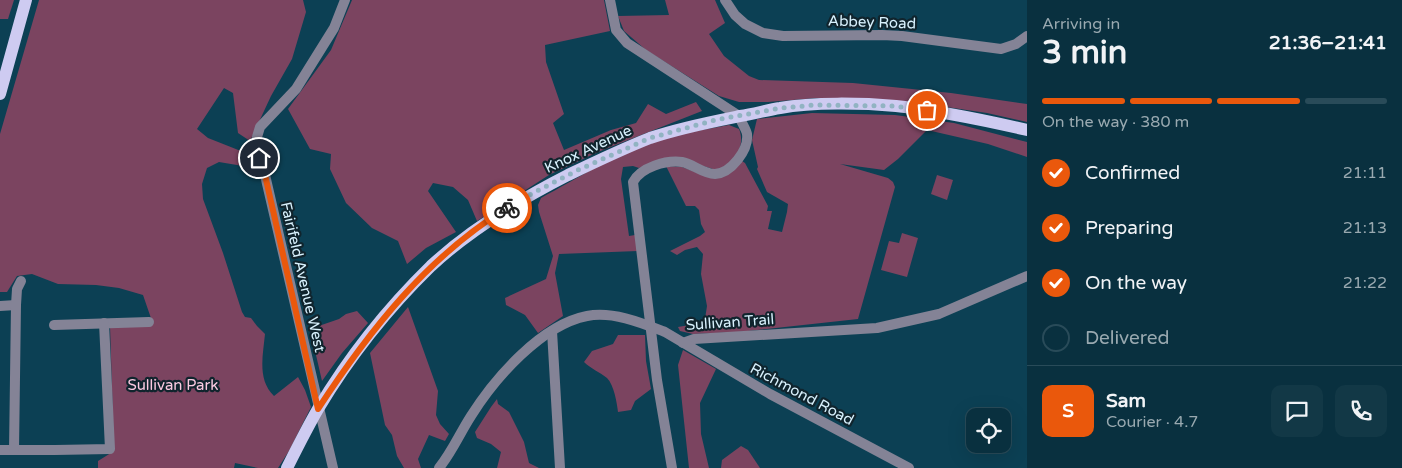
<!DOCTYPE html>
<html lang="en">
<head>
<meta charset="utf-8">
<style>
  :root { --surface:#09303f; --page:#123846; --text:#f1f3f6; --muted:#99a9b0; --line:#294b59; --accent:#ea580c }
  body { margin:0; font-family:"Varela Round",sans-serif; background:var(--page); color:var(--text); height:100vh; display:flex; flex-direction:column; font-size:19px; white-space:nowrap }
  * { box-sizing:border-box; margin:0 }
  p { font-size:16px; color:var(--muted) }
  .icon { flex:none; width:28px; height:28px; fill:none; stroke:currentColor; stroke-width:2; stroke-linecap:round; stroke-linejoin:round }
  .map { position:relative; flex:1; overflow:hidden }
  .drawer { display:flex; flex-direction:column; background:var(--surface); width:375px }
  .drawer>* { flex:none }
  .controls { position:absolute; left:966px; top:408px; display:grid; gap:10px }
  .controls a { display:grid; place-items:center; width:45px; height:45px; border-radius:10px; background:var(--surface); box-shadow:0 5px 20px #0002,0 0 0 1px var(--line); font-size:25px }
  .pin { position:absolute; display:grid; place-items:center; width:42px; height:42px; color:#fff; margin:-21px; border:2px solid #fff; border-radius:50%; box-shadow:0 1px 5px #0007 }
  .courier { position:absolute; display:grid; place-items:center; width:50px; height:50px; margin:-25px; border:4px solid #ea580c; border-radius:50%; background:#fff; color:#222; box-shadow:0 1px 6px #0007 }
  .summary em { font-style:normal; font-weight:800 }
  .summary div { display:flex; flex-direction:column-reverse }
  .summary { display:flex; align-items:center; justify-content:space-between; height:85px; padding:0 15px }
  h1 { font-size:32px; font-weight:800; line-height:38px }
  .bar { display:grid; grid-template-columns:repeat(4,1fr); gap:8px 5px; align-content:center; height:60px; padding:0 15px }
  .bar i { height:6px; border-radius:4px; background:var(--line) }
  .bar .current { background:var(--accent) }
  .bar p { grid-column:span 4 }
  .line { display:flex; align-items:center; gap:12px; padding:0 15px; border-top:1px solid var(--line) }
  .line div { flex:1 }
  .round { display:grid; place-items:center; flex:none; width:52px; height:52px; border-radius:10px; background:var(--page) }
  ol { padding:0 15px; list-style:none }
  li { display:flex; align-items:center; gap:15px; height:55px }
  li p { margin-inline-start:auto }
  li .icon { padding:5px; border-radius:50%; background:var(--accent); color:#fff; stroke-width:4 }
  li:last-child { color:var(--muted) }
  li i { width:28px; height:28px; border:2px solid var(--line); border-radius:50% }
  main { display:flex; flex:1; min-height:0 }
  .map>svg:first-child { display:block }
  .green { fill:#7b4460 }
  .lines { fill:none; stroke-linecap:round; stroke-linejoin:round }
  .minor { stroke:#848396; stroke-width:10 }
  .tertiary { stroke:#848396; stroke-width:10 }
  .primary { stroke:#cecbf1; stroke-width:12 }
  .done { stroke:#91b3c2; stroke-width:5; stroke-dasharray:0 9 }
  .route { stroke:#ea580c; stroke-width:6 }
  .labels { text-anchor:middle; stroke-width:4.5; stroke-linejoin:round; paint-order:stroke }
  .street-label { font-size:15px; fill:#d8f1fd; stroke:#10242d }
  .park-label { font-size:15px; fill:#fbcae1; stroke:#10242d }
</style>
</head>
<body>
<main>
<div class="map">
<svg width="1027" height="468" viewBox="0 0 1027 468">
  <rect width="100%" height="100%" fill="#0c4054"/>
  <g class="green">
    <path d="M0,0H14L8,19H0Z"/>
    <path d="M39,0H303L306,12L292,59L271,96L250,141L238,133L233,93L224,88L197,129L208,138L251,155L256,167L243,166L219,162L207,168L202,184L203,199L223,253L242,312L245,317L251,318L257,326L265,334C263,355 257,380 274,396L298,377L305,390L311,407L289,451L278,468H258L235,463L234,468H98V461L114,451L110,326L153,324L143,295L119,288L96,285L58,284L32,274L17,276L7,292H0V134Z"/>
    <path d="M352,0H604L610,31L545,45L546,62L564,114L553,123L564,150L611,130L636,123L648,104L666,114L696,102L702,111L598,152L549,175L477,221L468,200L453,187L433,183L428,191L456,232L426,248L407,264L398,241L372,228L346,203L330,169L331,154L310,149L288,109L331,50Z"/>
    <path d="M665,0H715L725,23L709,34L724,56L749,76L759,80L853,83L951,93L1027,104V122L987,113L940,106L875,99L817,98L768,102H739L719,96L646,50L624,31L618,16L669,15Z"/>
    <path d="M812,113L895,115L954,123L1027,142V157L988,144L927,130L898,159L884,170L840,164L888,178L893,182L895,187L858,319L739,332L693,334L680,331L678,327L696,324L705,319L707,306L701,274L703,254L697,247L685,250L677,255L670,251L700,236L705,232L701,224L699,210L695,206H686L666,166L682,167L711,178L742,161L745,163L768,206L767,211H772L768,229L782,232L787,212L788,204L767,192L757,169L758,167L752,140L757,119Z"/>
    <path d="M729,125L739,129C744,141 740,153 730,162C727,166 720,168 716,170L703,166L655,162L639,168L633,166L623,167L621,179L629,236L635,235L638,251L559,254L555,273L563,316L538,333L525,315L506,305L505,298L546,279L553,256L539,212L538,205L541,198C576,179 616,154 654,141C678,133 704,130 729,125Z"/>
    <path d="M937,175L953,180L947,200L931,194Z"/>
    <path d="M902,233L918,238L907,277L881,270L889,241L899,243Z"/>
    <path d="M408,307L438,391L436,415L440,424L449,434L445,441L429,435L418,459L421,468H404L397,456L392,435L385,425L370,353Z"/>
    <path d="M357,311L368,323L342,353L322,381L310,329L339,319L346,314Z"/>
    <path d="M618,335H645L646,361L651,389L635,401L631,410L618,412C617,403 614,385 607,378C600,372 591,369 584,362L592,351L613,344Z"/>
    <path d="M683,350L716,369L700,403L701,434L709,468H689L678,365Z"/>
    <path d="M497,399L498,404L509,412L524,442L529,463L539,468H497L501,452L491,444L477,438L475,432L491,407Z"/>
    <path d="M741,446L748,450L760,468H721L722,460Z"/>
  </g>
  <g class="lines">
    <g class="minor">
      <path d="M610,0L616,30L627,43L739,116C741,122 746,129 747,134C749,150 731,173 715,174C703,174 693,164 682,162C666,160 641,167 633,182L657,380L672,468"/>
      <path d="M725,0L735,15L745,24L763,33L783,36L882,35L902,36L1001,49L1016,44L1027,36"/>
      <path d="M0,306L16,305"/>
      <path d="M54,325L149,322"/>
      <path d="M552,331L560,468"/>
      <path d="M683,343L694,339L877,328L939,314L1027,276"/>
      <path d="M0,450H55L110,449L104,323"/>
      <path d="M14,450L16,305L17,289L21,281"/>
      <path d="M333,468L265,175L257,146V137L260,127L296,89L334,28L345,0"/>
    </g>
    <path class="tertiary" d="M439,468C452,452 460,433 471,416C495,378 541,325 587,316C613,311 642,323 665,332L770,394L909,468"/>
    <g class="primary">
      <path d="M0,94L26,0"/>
      <path d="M287,468C297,448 307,428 318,409C349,357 388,308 431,266C472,228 519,200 568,175C595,162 622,149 650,138C679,128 710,122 740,116C754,114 767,110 780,108C813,102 862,103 896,106C940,111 984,120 1027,130"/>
    </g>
  </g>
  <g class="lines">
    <path class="done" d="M507,208L533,193L578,170L650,138L715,120L781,108L815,105L893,106L927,110"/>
    <path class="route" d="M259,158L265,175L318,409C369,331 427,257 507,208"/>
  </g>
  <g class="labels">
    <g class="street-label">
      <text transform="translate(872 22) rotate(2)" y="5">Abbey Road</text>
      <text transform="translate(588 149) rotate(-25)" y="5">Knox Avenue</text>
      <text transform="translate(303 277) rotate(77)" y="5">Fairifeld Avenue West</text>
      <text transform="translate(730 322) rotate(-4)" y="5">Sullivan Trail</text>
      <text transform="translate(802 394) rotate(28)" y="5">Richmond Road</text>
    </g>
    <g class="park-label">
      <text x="173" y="390">Sullivan Park</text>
    </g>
  </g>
</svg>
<div class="controls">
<a><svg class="icon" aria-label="locate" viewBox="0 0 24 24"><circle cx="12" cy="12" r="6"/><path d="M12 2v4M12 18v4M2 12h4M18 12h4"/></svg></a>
</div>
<div class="pin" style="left:927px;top:110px;background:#ea580c"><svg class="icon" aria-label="bag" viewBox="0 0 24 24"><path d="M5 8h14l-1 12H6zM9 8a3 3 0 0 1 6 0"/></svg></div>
<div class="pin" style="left:259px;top:158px;background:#1f2937"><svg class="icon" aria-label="home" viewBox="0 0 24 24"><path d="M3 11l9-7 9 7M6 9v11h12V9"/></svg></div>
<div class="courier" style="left:507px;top:208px"><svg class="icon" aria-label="bike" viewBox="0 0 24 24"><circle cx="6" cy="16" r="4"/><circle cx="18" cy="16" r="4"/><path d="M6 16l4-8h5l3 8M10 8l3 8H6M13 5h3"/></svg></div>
</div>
<section class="drawer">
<div class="summary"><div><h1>3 min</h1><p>Arriving in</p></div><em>21:36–21:41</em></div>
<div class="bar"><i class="current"></i><i class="current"></i><i class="current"></i><i></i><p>On the way · 380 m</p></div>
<ol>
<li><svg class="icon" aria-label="check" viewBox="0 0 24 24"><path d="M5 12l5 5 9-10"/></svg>Confirmed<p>21:11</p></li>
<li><svg class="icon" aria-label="check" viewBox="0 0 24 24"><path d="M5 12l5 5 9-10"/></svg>Preparing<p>21:13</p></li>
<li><svg class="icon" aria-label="check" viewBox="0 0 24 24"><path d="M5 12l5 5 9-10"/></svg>On the way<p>21:22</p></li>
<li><i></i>Delivered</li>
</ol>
<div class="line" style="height:90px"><b class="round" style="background:var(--accent);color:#fff">S</b><div><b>Sam</b><p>Courier · 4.7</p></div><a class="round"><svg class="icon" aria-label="chat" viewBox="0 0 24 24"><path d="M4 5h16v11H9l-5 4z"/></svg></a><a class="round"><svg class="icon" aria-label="phone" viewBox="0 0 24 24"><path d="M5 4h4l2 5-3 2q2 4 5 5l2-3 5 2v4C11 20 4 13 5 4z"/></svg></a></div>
</section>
</main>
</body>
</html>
